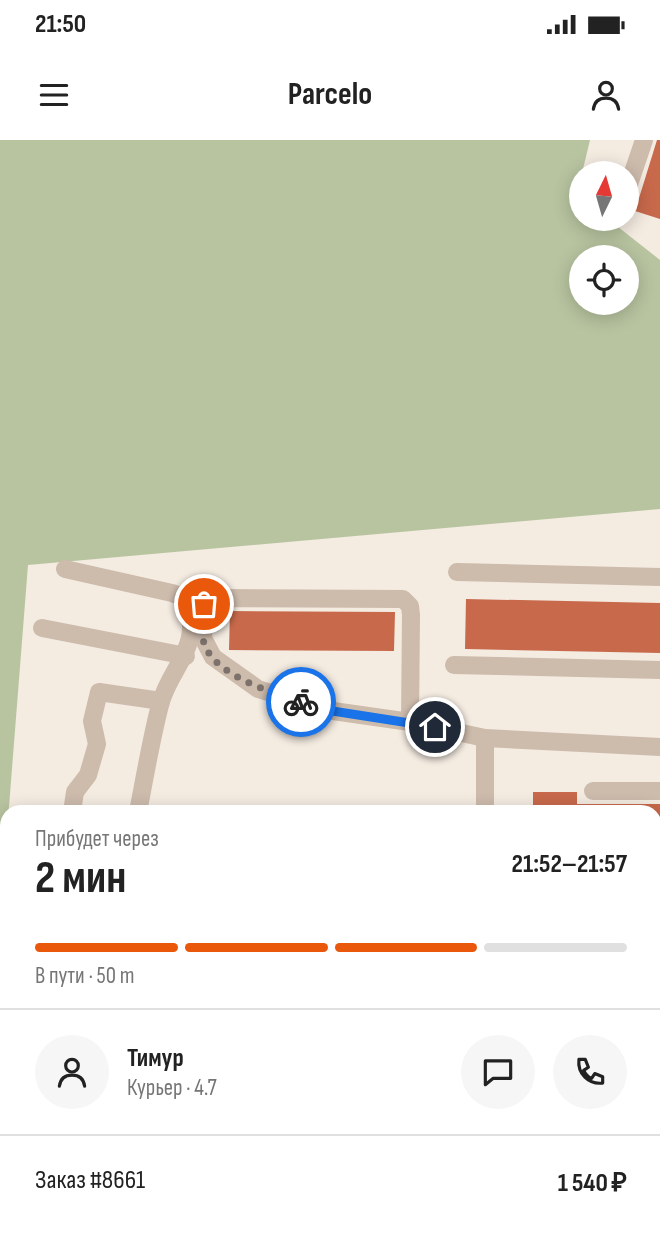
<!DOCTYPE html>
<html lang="ru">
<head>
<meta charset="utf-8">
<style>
  :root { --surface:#fff; --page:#f6f6f6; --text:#222; --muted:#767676; --line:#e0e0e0; --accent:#ea580c }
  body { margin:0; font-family:"Sofia Sans Condensed",sans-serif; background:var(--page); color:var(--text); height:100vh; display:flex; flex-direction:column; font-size:26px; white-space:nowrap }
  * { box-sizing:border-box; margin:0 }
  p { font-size:23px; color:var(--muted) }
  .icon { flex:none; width:38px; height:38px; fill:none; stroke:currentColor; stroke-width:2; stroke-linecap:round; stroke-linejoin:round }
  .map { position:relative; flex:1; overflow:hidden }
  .side { position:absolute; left:0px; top:665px; width:662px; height:434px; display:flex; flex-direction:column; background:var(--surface); border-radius:21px 21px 0 0; box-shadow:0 4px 18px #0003 }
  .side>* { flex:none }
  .needle { width:46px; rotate:5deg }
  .tools { position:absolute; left:569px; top:21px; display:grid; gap:14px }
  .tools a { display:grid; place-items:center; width:70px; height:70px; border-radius:50%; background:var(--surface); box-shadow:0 4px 18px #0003; font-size:35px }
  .pin { position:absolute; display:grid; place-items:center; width:60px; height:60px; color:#fff; margin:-30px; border:4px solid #fff; border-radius:50%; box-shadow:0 2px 7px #0007 }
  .courier { position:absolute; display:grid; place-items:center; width:70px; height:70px; margin:-35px; border:5px solid #1a73e8; border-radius:50%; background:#fff; color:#222; box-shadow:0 2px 9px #0007 }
  .overview em { font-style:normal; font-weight:700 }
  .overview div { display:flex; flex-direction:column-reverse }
  .overview { display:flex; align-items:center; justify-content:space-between; height:119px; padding:0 35px }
  h1 { font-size:46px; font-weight:700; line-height:52px }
  .bar { display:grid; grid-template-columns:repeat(4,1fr); gap:10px 7px; align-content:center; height:84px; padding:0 35px }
  .bar i { height:9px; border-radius:5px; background:var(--line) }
  .bar .selected { background:var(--accent) }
  .bar p { grid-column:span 4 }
  .line { display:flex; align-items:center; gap:18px; padding:0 35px; border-top:2px solid var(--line) }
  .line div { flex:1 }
  .round { display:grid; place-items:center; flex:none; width:74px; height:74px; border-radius:37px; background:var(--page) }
  .status { display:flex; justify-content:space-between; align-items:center; height:49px; padding:0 35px; background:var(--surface); direction:ltr }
  .status svg { height:19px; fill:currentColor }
  header { display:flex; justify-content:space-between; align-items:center; height:91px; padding:0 35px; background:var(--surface); font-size:32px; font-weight:700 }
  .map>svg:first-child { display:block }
  .green { fill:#b8c4a0; fill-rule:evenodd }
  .building { fill:#c8694b }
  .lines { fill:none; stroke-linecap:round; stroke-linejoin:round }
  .minor { stroke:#cdbbac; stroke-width:18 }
  .done { stroke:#7c716b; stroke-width:7; stroke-dasharray:0 12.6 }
  .route { stroke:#1a73e8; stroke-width:9 }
</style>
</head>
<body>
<div class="status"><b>21:50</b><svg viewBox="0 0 49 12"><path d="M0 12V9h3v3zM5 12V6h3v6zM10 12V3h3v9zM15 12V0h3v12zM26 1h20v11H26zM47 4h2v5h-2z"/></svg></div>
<header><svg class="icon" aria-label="menu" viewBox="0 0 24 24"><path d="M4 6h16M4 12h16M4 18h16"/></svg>Parcelo<svg class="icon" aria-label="person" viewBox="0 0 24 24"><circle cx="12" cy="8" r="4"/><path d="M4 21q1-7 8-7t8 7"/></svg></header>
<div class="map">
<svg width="660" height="1099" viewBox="0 0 660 1099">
  <rect width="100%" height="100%" fill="#f4ebe1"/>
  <g class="green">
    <path d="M0,0H590L577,54L581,57V79H608L660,120V369L28,425L0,781ZM581,117H626V163H581Z"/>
    <path d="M0,797L7,804V1062L0,1056Z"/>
    <path d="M44,1092H126L133,1099H53Z"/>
  </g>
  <g class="building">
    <path d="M657,0H660V79L635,71Z"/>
    <path d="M466,459L660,463V513L465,509Z"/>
    <path d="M230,471L395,472L394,511L229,510Z"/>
    <path d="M533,652H577V664H660V708H654V672H533Z"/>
    <path d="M654,1002H660V1099H647V1092H654Z"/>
    <rect x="183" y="1092" width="63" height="7"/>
    <path d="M444,1092H482L481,1099H443Z"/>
    <rect x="543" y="1092" width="48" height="7"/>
  </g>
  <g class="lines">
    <g class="minor">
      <path d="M626,53L644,0"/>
      <path d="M65,429L172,453L185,458C205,508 170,525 160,565C151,600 145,636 138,672"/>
      <path d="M457,432L660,437"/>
      <path d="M42,488L186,516"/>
      <path d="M454,525L660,530"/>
      <path d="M410,582L411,475L410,466L403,459L217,458L204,464L203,498L213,517L258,549L326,570L410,582L485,598L660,607"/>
      <path d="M593,651H660"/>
      <path d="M72,672L75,652L88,635L97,604L92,581L99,552L161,561"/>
      <path d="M485,672V598"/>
      <path d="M654,855H660"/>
      <path d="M654,964H660"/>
      <path d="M138,1092L145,1099"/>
      <path d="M165,1099V1092"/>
      <path d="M347,1099L353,1092"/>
    </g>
  </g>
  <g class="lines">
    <path class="done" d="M204,464C202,476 200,497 206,508C220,537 273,553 301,562"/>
    <path class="route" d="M301,562L326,570L435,587"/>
  </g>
</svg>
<div class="tools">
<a><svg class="needle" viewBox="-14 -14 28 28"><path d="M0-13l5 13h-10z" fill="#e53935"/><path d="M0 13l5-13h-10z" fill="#767676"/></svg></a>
<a><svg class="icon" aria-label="locate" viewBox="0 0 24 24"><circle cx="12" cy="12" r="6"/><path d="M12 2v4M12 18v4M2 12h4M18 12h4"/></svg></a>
</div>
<div class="pin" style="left:204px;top:464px;background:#ea580c"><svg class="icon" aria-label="bag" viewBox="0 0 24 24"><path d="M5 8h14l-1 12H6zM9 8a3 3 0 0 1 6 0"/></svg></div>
<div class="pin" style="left:435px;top:587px;background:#1f2937"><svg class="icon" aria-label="home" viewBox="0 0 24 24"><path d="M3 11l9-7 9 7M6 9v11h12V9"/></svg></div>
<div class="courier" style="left:301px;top:562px"><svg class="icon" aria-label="bike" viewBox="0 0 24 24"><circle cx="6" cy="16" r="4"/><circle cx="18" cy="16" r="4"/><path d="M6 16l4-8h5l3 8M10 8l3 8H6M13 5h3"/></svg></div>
<section class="side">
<div class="overview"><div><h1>2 мин</h1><p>Прибудет через</p></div><em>21:52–21:57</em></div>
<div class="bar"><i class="selected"></i><i class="selected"></i><i class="selected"></i><i></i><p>В пути · 50 m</p></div>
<div class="line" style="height:126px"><a class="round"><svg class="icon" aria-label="person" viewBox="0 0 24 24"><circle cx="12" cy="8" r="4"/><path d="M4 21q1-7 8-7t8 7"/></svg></a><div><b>Тимур</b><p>Курьер · 4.7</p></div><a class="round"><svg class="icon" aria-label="chat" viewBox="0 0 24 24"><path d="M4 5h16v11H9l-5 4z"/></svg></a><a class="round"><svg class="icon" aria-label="phone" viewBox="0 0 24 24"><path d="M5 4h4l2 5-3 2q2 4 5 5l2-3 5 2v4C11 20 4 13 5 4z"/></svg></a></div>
<div class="line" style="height:91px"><div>Заказ #8661</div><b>1 540 ₽</b></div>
</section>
</div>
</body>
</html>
